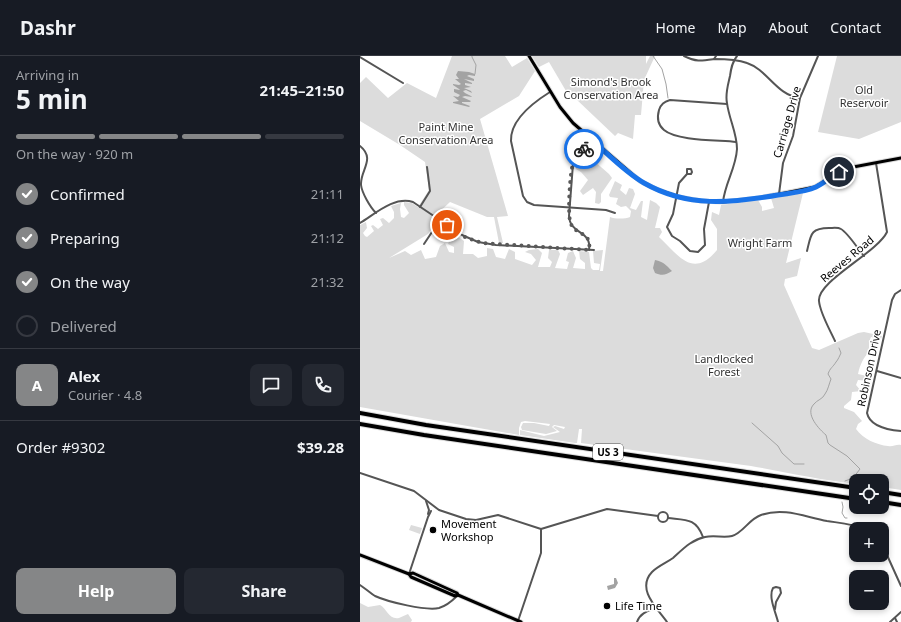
<!DOCTYPE html>
<html lang="en">
<head>
<meta charset="utf-8">
<style>
  :root { --surface:#171b24; --page:#242831; --text:#f1f3f6; --muted:#9ea1a6; --line:#363941; --accent:#858687 }
  body { margin:0; font-family:"Noto Sans",sans-serif; background:var(--page); color:var(--text); height:100vh; display:flex; flex-direction:column; font-size:15px; white-space:nowrap }
  * { box-sizing:border-box; margin:0 }
  p { font-size:13px; color:var(--muted) }
  .icon { flex:none; width:22px; height:22px; fill:none; stroke:currentColor; stroke-width:2; stroke-linecap:round; stroke-linejoin:round }
  .map { position:relative; flex:1; overflow:hidden }
  .sheet { display:flex; flex-direction:column; background:var(--surface); width:360px }
  .sheet>* { flex:none }
  .buttons { position:absolute; left:489px; top:418px; display:grid; gap:8px }
  .buttons a { display:grid; place-items:center; width:40px; height:40px; border-radius:8px; background:var(--surface); box-shadow:0 2px 6px #0003; font-size:20px }
  .pin { position:absolute; display:grid; place-items:center; width:34px; height:34px; color:#fff; margin:-17px; border:2px solid #fff; border-radius:50%; box-shadow:0 1px 4px #0007 }
  .courier { position:absolute; display:grid; place-items:center; width:40px; height:40px; margin:-20px; border:3px solid #1a73e8; border-radius:50%; background:#fff; color:#222; box-shadow:0 1px 5px #0007 }
  .head em { font-style:normal; font-weight:700 }
  .head div { display:flex; flex-direction:column-reverse }
  .head { display:flex; align-items:center; justify-content:space-between; height:68px; padding:0 16px }
  h1 { font-size:26px; font-weight:700; line-height:30px }
  .bar { display:grid; grid-template-columns:repeat(4,1fr); gap:6px 4px; align-content:center; height:48px; padding:0 16px }
  .bar i { height:5px; border-radius:3px; background:var(--line) }
  .bar .on { background:var(--accent) }
  .bar p { grid-column:span 4 }
  .line { display:flex; align-items:center; gap:10px; padding:0 16px; border-top:1px solid var(--line) }
  .line div { flex:1 }
  .round { display:grid; place-items:center; flex:none; width:42px; height:42px; border-radius:8px; background:var(--page) }
  ol { padding:0 16px; list-style:none }
  li { display:flex; align-items:center; gap:12px; height:44px }
  li p { margin-inline-start:auto }
  li .icon { padding:4px; border-radius:50%; background:var(--accent); color:#fff; stroke-width:4 }
  li:last-child { color:var(--muted) }
  li i { width:22px; height:22px; border:2px solid var(--line); border-radius:50% }
  .primary-button { display:flex; gap:8px; margin-top:auto; padding:8px 16px }
  .primary-button a { flex:1; height:46px; border-radius:8px; background:var(--accent); color:#fff; font-size:16px; font-weight:700; line-height:46px; text-align:center }
  .primary-button a+a { background:var(--page); color:var(--text) }
  header { display:flex; align-items:center; gap:24px; box-sizing:border-box; height:56px; padding:0 20px; background:var(--surface); border-bottom:1px solid var(--line) }
  header strong { font-size:19px }
  nav { display:flex; gap:22px; margin-inline-start:auto; font-size:14px }
  main { display:flex; flex:1; min-height:0 }
  .map>svg:first-child { display:block }
  .green { fill:#dcdcdc }
  .water { fill:#a3a3a3 }
  .lines { fill:none; stroke-linecap:round; stroke-linejoin:round }
  .stream { stroke:#a3a3a3; stroke-width:1 }
  .major-casing { stroke:#dbdbdb; stroke-width:5 }
  .highway-casing { stroke:#dbdbdb; stroke-width:6 }
  .minor { stroke:#555; stroke-width:2 }
  .major { stroke:#000; stroke-width:3 }
  .highway { stroke:#000; stroke-width:4 }
  .done { stroke:#595959; stroke-width:4; stroke-dasharray:0 7.2 }
  .route { stroke:#1a73e8; stroke-width:5 }
  .poi-dot { fill:#000; stroke:#fff; stroke-width:1.5 }
  .labels { text-anchor:middle; stroke-width:3; stroke-linejoin:round; paint-order:stroke }
  .shield { fill:#fff; stroke:#4c4c4c; stroke-width:1 }
  .shield-label { font-size:10px; font-weight:bold; fill:#000 }
  .park-label { font-size:11px; fill:#333; stroke:#fff }
  .street-label { font-size:11px; fill:#000; stroke:#fff }
  .poi-label { font-size:11px; fill:#000; stroke:#fff; text-anchor:start }
</style>
</head>
<body>
<header>
<strong>Dashr</strong>
<nav><a>Home</a><a>Map</a><a>About</a><a>Contact</a></nav>
</header>
<main>
<section class="sheet">
<div class="head"><div><h1>5 min</h1><p>Arriving in</p></div><em>21:45–21:50</em></div>
<div class="bar"><i class="on"></i><i class="on"></i><i class="on"></i><i></i><p>On the way · 920 m</p></div>
<ol>
<li><svg class="icon" aria-label="check" viewBox="0 0 24 24"><path d="M5 12l5 5 9-10"/></svg>Confirmed<p>21:11</p></li>
<li><svg class="icon" aria-label="check" viewBox="0 0 24 24"><path d="M5 12l5 5 9-10"/></svg>Preparing<p>21:12</p></li>
<li><svg class="icon" aria-label="check" viewBox="0 0 24 24"><path d="M5 12l5 5 9-10"/></svg>On the way<p>21:32</p></li>
<li><i></i>Delivered</li>
</ol>
<div class="line" style="height:72px"><b class="round" style="background:var(--accent);color:#fff">A</b><div><b>Alex</b><p>Courier · 4.8</p></div><a class="round"><svg class="icon" aria-label="chat" viewBox="0 0 24 24"><path d="M4 5h16v11H9l-5 4z"/></svg></a><a class="round"><svg class="icon" aria-label="phone" viewBox="0 0 24 24"><path d="M5 4h4l2 5-3 2q2 4 5 5l2-3 5 2v4C11 20 4 13 5 4z"/></svg></a></div>
<div class="line" style="height:52px"><div>Order #9302</div><b>$39.28</b></div>
<div class="primary-button"><a>Help</a><a>Share</a></div>
</section>
<div class="map">
<svg width="541" height="566" viewBox="0 0 541 566">
  <rect width="100%" height="100%" fill="#fff"/>
  <g class="green">
    <path d="M92,0H145L152,11L167,2L175,15L159,40L120,63L148,160L137,161L143,187H139L134,161H127L90,146L73,162L76,166L68,178L29,202L45,195L51,199L61,194L65,203L76,201L80,190L85,187L89,196L94,197V191L88,188L93,177L104,185L103,198H113L118,202L127,200V192L133,193L136,201L145,203L149,193L155,196V203L172,209L176,204L171,198L165,196L169,194L178,193L182,197L178,211H190L192,206L188,202L189,194H198L200,198L195,212L207,213L209,206L206,205L208,197L213,195L216,202L213,212L225,213V207L220,203L219,195L229,196L231,212L233,214H239L240,208L234,207L233,195L243,194L240,215H243L250,161C255,163 265,163 270,161L271,155L266,150L261,151L256,148L258,142L250,141L249,139L255,125L262,129L260,134L266,139L269,132L273,133L275,138L270,152L276,154L281,145H283L281,161L287,164L290,144L296,147L300,151L295,172H300L302,176L299,181C319,200 333,223 357,194V173L351,164L352,156L359,159L361,149L398,144L402,151V155L414,152L411,142L443,137L426,207L441,202L437,220L425,223L424,229L452,292L459,294L498,277L504,276L522,280L521,283L511,281L509,286V296C503,302 500,309 498,318L511,321V325L498,324L496,329L501,335L492,336L491,344L484,350V352L494,356L502,365L498,368L496,373C503,383 517,389 528,390C533,391 536,388 541,389V434L522,431V425H496V428C460,424 426,416 391,410C334,402 277,395 221,387L222,373H219L217,387H215L160,379V374L184,380L200,376L193,371L195,370L204,373L205,371L194,369L192,371L197,375L186,378L162,374L161,371L163,367H174L189,370L190,368L165,365L161,366L159,372V379L0,351V169L6,166L7,172L3,177L5,180L7,181L14,175L11,170L13,169L18,173L23,169L20,163L23,162L29,167L34,162V156L31,150L41,147L40,153L41,161L44,162L49,157L44,149V146L52,147L58,151L69,134L65,106L40,89L0,65V27L6,21L28,42L47,27L76,42Z"/>
    <path d="M172,0H286V8L290,0H295L284,24L281,59H275L273,83L258,77L255,80L216,43L206,35L189,6L179,11Z"/>
    <path d="M477,0H541V66L499,83L458,76Z"/>
    <path d="M219,101L228,107L233,104L249,118L252,122L241,138V146L239,148L235,147L236,136L233,132L223,139L220,135L228,124L221,116L216,113V109Z"/>
    <path d="M51,469L62,472L60,478L49,474Z"/>
    <path d="M0,547L8,551L20,549C27,553 29,564 39,562C42,561 45,559 48,558L52,564L51,566H0Z"/>
  </g>
  <g class="water">
    <path d="M98,15L109,16L115,18V20L109,19L107,20L114,23V25L104,23L112,27V28L105,27V29L111,31L104,32L111,35L112,37L106,34L103,35L105,37L111,40L112,41L105,40L102,41L111,45L110,46H102V47L110,50L109,51L93,47V46L99,45L93,40L98,41L100,39L94,36V33L100,34L99,33L93,29V28L99,29L101,28L95,23H99L96,19Z"/>
    <path d="M295,204C304,206 306,209 312,215C306,219 302,220 295,217L293,212Z"/>
    <path d="M254,522H256L258,527L255,532L248,534L247,530L254,528Z"/>
  </g>
  <g class="lines">
    <g class="stream">
      <path d="M112,0V1L116,9L115,18"/>
      <path d="M293,0L302,13L306,28L308,42"/>
      <path d="M479,292L481,297C480,299 478,304 476,306C473,311 470,312 468,318L471,323C469,328 468,334 465,338C463,343 457,344 454,348C444,358 460,374 466,379L468,387L470,389L487,400L500,413L493,422L485,425"/>
      <path d="M392,367L418,390L422,397L434,408H444"/>
      <path d="M482,446L483,451L482,457L485,462H487"/>
    </g>
    <g class="major-casing">
      <g id="major">
        <path d="M169,0L200,51L213,67L280,125L296,133L319,141L341,145L363,146L399,142L455,131L476,118L488,112L541,102"/>
        <path d="M0,499L49,518L51,521L95,540L98,539"/>
        <path d="M49,518L53,517L97,537L98,539L161,566"/>
      </g>
    </g>
    <g class="highway-casing">
      <g id="highway">
        <path d="M0,357L66,369L496,432"/>
        <path d="M0,368L64,379L496,443"/>
        <path d="M522,436L541,439"/>
        <path d="M522,446L541,449"/>
      </g>
    </g>
    <g class="minor">
      <path d="M324,0C336,6 341,5 354,3C362,3 379,4 387,7C408,14 416,39 440,42"/>
      <path d="M0,1L43,27"/>
      <path d="M354,3L356,0"/>
      <path d="M190,36C174,46 150,63 151,85L163,140L167,146L174,149L246,154L255,157"/>
      <path d="M367,48L310,44C304,46 301,48 299,54C297,61 298,69 304,74C317,85 359,84 376,86"/>
      <path d="M0,90C16,103 0,114 1,129C2,137 10,151 16,157"/>
      <path d="M327,118H331L332,116L331,113H327V118L319,127L313,158L307,171L312,180L320,185L330,195L338,196L345,189L344,173L349,146"/>
      <path d="M419,138L423,107L433,80L440,42L458,0"/>
      <path d="M363,146C365,127 376,112 377,93C377,77 369,63 367,47C365,38 368,29 370,20C371,13 372,6 377,0"/>
      <path d="M60,151L70,135L67,111"/>
      <path d="M0,167C15,158 34,140 53,146L102,179L118,186L136,189L234,194"/>
      <path d="M64,188L80,164"/>
      <path d="M229,194C232,174 210,179 209,160L213,108L218,100L233,85"/>
      <path d="M447,195C451,179 450,172 469,172C473,172 478,171 481,173C488,177 498,193 504,200"/>
      <path d="M541,234L535,238L532,244L507,357C510,371 529,374 541,375"/>
      <path d="M475,285C470,274 460,257 459,245C457,225 517,197 527,176L516,107"/>
      <path d="M517,315L541,322"/>
      <path d="M0,417L54,435L79,454L106,463L116,464L138,459L181,473"/>
      <path d="M66,445L69,454L68,458"/>
      <circle cx="303" cy="461" r="5"/>
      <path d="M308,462C326,464 336,462 343,481"/>
      <path d="M181,473L247,453L298,460"/>
      <path d="M522,488L541,530"/>
      <path d="M49,518L68,461L71,455"/>
      <path d="M0,529C5,532 10,537 15,540C28,546 66,555 79,552C86,550 92,545 97,540"/>
      <path d="M415,553L416,546L421,537L420,532L416,531L413,532C408,541 416,557 418,566"/>
      <path d="M535,562L537,566"/>
      <path d="M158,565L181,497V473"/>
      <path d="M277,566C280,557 288,555 296,552"/>
      <path d="M307,566C297,552 276,533 292,516C298,510 306,507 313,502C323,493 331,484 345,481C354,479 364,482 372,480C383,477 389,463 401,459C424,451 445,461 467,465C480,467 493,468 506,473"/>
      <path d="M530,566L541,556"/>
    </g>
    <use href="#major" class="major"/>
    <use href="#highway" class="highway"/>
  </g>
  <g class="lines">
    <path class="done" d="M87,169L105,181L122,187L229,194C232,175 216,180 211,168C207,161 210,116 213,108C215,102 220,98 224,93"/>
    <path class="route" d="M224,93L233,85C249,99 265,116 284,127C328,152 371,147 418,139C430,137 445,136 456,131C465,127 471,120 479,116"/>
  </g>
  <g class="poi-dot">
    <circle cx="73" cy="474" r="4"/>
    <circle cx="247" cy="550" r="4"/>
  </g>
  <g class="labels">
    <rect class="shield" x="233" y="388" width="30" height="16" rx="3"/>
    <g class="shield-label">
      <text x="248" y="400">US 3</text>
    </g>
    <g class="park-label">
      <text x="251" y="30">Simond's Brook<tspan x="251" dy="13">Conservation Area</tspan></text>
      <text x="504" y="38">Old<tspan x="504" dy="13">Reservoir</tspan></text>
      <text x="86" y="75">Paint Mine<tspan x="86" dy="13">Conservation Area</tspan></text>
      <text x="400" y="191">Wright Farm</text>
      <text x="364" y="307">Landlocked<tspan x="364" dy="13">Forest</tspan></text>
    </g>
    <g class="street-label">
      <text transform="translate(427 66) rotate(-74)" y="4">Carriage Drive</text>
      <text transform="translate(487 203) rotate(-40)" y="4">Reeves Road</text>
      <text transform="translate(509 312) rotate(-78)" y="4">Robinson Drive</text>
    </g>
    <g class="poi-label">
      <text x="81" y="472">Movement<tspan x="81" dy="13">Workshop</tspan></text>
      <text x="255" y="554">Life Time</text>
    </g>
  </g>
</svg>
<div class="buttons">
<a><svg class="icon" aria-label="locate" viewBox="0 0 24 24"><circle cx="12" cy="12" r="6"/><path d="M12 2v4M12 18v4M2 12h4M18 12h4"/></svg></a>
<a>+</a>
<a>−</a>
</div>
<div class="pin" style="left:87px;top:169px;background:#ea580c"><svg class="icon" aria-label="bag" viewBox="0 0 24 24"><path d="M5 8h14l-1 12H6zM9 8a3 3 0 0 1 6 0"/></svg></div>
<div class="pin" style="left:479px;top:116px;background:#1f2937"><svg class="icon" aria-label="home" viewBox="0 0 24 24"><path d="M3 11l9-7 9 7M6 9v11h12V9"/></svg></div>
<div class="courier" style="left:224px;top:93px"><svg class="icon" aria-label="bike" viewBox="0 0 24 24"><circle cx="6" cy="16" r="4"/><circle cx="18" cy="16" r="4"/><path d="M6 16l4-8h5l3 8M10 8l3 8H6M13 5h3"/></svg></div>
</div>
</main>
</body>
</html>
